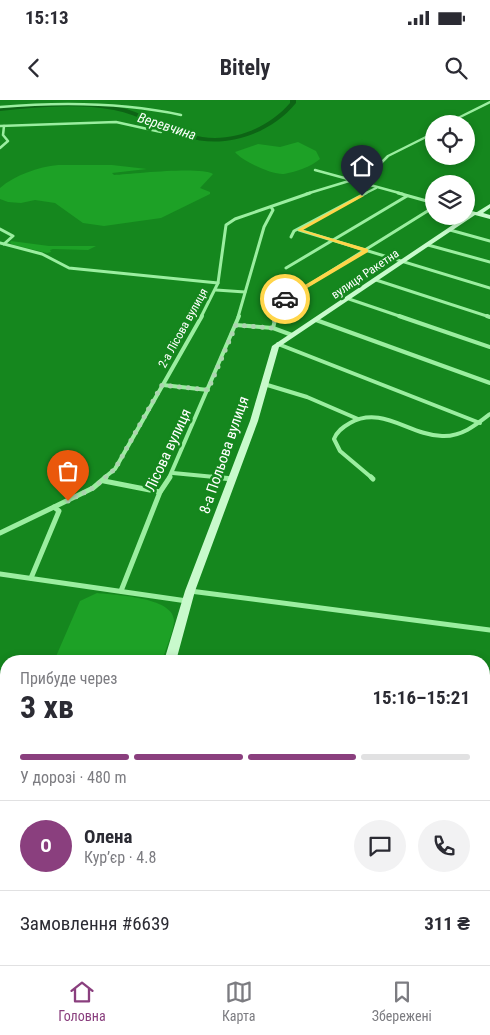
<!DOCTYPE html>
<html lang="uk">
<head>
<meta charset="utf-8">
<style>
  :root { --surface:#fff; --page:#f2f2f3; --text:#2b2b33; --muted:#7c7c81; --line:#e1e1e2; --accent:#8a3f7e }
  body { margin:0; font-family:"Roboto Condensed",sans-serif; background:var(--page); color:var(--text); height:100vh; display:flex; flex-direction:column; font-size:19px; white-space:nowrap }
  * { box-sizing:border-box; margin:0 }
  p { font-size:16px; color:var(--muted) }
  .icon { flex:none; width:28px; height:28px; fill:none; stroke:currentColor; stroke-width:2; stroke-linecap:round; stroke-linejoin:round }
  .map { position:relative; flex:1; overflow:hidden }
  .sheet { position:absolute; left:0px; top:555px; width:490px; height:310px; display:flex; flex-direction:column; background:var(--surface); border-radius:20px 20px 0 0; box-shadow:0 2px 8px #0003 }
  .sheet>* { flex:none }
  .buttons { position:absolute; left:425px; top:15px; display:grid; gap:10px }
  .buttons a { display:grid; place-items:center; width:50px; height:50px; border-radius:50%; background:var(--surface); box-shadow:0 2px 8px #0003; font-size:25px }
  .pin { position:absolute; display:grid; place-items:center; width:42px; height:42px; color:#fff; margin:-51px -21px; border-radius:50% 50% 50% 0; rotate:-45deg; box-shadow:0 0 5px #0007 }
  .pin .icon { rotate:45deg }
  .courier { position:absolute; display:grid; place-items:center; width:50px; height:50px; margin:-25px; border:4px solid #ffd54a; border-radius:50%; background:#fff; color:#222; box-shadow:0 1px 6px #0007 }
  .summary em { font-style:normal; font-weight:700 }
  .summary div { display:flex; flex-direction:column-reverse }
  .summary { display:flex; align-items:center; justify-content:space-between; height:85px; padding:0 20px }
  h1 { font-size:32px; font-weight:700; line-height:38px }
  .bar { display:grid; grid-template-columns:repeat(4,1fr); gap:8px 5px; align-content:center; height:60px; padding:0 20px }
  .bar i { height:6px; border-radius:4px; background:var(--line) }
  .bar .active { background:var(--accent) }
  .bar p { grid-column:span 4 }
  .line { display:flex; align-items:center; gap:12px; padding:0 20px; border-top:1px solid var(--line) }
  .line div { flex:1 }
  .round { display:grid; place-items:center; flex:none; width:52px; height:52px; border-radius:26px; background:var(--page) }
  .status { display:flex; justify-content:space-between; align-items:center; height:35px; padding:0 25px; background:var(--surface); direction:ltr }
  .status svg { height:14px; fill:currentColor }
  header { display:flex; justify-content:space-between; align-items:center; height:65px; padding:0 20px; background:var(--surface); font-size:22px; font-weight:700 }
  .dock { display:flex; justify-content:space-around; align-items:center; height:70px; border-top:1px solid var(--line); background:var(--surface); font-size:14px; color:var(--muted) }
  .dock a { display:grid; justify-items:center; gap:2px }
  .dock .active { color:var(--accent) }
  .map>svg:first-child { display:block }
  .green { fill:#1da126 }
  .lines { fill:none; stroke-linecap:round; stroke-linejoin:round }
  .river { fill:#0d6415; fill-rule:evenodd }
  .street-far3 { stroke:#9beea0; stroke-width:2.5 }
  .street-far2 { stroke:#9beea0; stroke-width:3 }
  .street-far1 { stroke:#9beea0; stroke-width:4 }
  .street { stroke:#9beea0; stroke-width:5 }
  .secondary { fill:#c8facc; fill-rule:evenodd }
  .route { fill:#ffd54a }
  .done { stroke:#add5b0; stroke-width:5; stroke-dasharray:0 9 }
  .labels { text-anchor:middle; stroke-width:5; stroke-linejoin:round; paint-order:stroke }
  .far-street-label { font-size:12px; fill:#fff; stroke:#15871e }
  .far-water-label { font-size:14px; font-style:italic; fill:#f6fef7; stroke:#15871e }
  .street-label { font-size:15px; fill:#fff; stroke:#15871e }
</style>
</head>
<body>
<div class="status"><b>15:13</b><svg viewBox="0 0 49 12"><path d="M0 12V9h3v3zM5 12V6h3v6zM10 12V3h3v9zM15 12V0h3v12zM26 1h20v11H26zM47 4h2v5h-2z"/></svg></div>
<header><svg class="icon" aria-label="back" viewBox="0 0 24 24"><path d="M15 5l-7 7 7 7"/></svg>Bitely<svg class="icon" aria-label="search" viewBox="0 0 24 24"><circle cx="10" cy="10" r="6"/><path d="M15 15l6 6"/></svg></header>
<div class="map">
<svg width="490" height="865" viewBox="0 0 490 865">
  <rect width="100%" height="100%" fill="#15871e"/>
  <g class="green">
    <path d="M298,42L316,51L320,59C311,67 295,72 284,74C272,75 242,61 235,52L258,44L280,47Z"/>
    <path d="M58,65H112L147,69L112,73L114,75C132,74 200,66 213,74L200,88L210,92V94L161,118L104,126L83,123L55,103L35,100L21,103L8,102L0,99V88C15,75 38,67 58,65Z"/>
    <path d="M11,141L49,146H96L88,150L53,149L50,150L51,152L47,153L14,145L10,143Z"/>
    <path d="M97,493C114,495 173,497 174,520C174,530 165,551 162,561H54L80,501Z"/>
    <path d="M6,670V819H0V684Z"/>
  </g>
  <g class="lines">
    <path class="river" d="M290,0H296V3C271,34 224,50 186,37C161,29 140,15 114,10C77,3 37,7 0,11V7C37,4 77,0 115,6C142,12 164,26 190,34C225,46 267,30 290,3Z"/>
    <g class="street-far3">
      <path d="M0,7C61,2 121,2 181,15"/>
      <path d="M452,24L458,18L490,2"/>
      <path d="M0,26L116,22L161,32"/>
      <path d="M0,48L8,41L3,35L4,26"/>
      <path d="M315,70L403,94"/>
      <path d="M355,78L379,65L388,56L434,33"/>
      <path d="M306,94L349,81"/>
      <path d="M364,94L376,88"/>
    </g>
    <g class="street-far2">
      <path d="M398,93L434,103"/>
      <path d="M466,111L474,113"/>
      <path d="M0,129L13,136L4,144"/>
      <path d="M299,130L490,188"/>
      <path d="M450,130L490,141"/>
      <path d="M291,137L294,131L366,93"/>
      <path d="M0,143L42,154L69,168L218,183"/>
      <path d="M428,145L490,162"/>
      <path d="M286,168L407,96"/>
      <path d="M376,180L490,217"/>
      <path d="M216,190L245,192"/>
      <path d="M349,199L402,217"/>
      <path d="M201,217L218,183L226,125L235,119L310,93"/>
      <path d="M238,217L264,127L273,110L271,107"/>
      <path d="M276,217L279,205L283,201L434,107"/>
    </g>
    <g class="street-far1">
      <path d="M399,216L490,247"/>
      <path d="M487,216L490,217"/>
      <path d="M316,220L490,283"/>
      <path d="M236,225L273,228L292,235"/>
      <path d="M273,228L276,216"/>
      <path d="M278,244L480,323"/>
      <path d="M264,284L307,297L358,319"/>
      <path d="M163,285L208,290"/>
      <path d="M173,373L225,378"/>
      <path d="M104,378L115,369L202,216"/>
      <path d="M169,378L239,216"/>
      <path d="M372,378L340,351L334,339C337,331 343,327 350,323C382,305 409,335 442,336C461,337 476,325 490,314"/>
    </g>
    <g class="street">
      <path d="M212,377L233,379"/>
      <path d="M371,377L373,379"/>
      <path d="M104,381L160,392"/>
      <path d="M0,433L54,407"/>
      <path d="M0,474L187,501"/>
      <path d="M31,478L59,411L54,407L93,388L106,377"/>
      <path d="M121,491L160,392L170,377"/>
      <path d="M190,491L490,530"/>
    </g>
    <g class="secondary">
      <path d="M490,104V108L483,113L490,115V119L475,115L279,247L258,321L195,491L176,561H164L185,491L250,321L272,246L472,112H477Z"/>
      <path d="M74,859H90L88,865H72Z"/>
    </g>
  </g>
  <path class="route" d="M360,95L364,96L303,130L368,149V152L287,200H283V198L362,151L297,130Z"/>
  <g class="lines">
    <path class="done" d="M68,401L93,388L115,369L162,285L208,290L236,225L272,228L279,205L285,199"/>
  </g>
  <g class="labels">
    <g class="far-street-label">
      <text transform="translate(365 174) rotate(-34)" y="4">вулиця Ракетна</text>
      <text transform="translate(183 228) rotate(-61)" y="4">2-а Лісова вулиця</text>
    </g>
    <g class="far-water-label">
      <text transform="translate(167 26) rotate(18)" y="5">Веревчина</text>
    </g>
    <g class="street-label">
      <text transform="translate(168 350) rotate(-65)" y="5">Лісова вулиця</text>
      <text transform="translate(224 355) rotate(-71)" y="5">8-а Польова вулиця</text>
    </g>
  </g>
</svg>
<div class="buttons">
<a><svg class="icon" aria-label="locate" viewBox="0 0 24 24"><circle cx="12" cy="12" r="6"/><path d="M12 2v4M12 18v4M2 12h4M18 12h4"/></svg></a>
<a><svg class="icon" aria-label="layers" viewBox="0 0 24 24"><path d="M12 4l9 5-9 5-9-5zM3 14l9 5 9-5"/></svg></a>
</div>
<div class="pin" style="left:68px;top:401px;background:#ea580c"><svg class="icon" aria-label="bag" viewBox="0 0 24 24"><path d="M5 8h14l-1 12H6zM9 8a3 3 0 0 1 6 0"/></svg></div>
<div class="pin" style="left:362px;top:96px;background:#1f2937"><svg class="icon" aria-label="home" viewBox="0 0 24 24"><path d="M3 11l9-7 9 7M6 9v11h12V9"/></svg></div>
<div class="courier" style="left:285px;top:199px"><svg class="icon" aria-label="car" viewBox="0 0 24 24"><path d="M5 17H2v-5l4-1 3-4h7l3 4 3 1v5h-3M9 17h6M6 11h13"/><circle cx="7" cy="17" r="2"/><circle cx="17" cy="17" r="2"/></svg></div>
<section class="sheet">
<div class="summary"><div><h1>3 хв</h1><p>Прибуде через</p></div><em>15:16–15:21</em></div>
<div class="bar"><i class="active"></i><i class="active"></i><i class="active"></i><i></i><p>У дорозі · 480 m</p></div>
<div class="line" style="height:90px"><b class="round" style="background:var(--accent);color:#fff">О</b><div><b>Олена</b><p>Кур’єр · 4.8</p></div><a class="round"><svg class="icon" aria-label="chat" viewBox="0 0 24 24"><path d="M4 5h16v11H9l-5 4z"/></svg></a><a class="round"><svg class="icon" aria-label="phone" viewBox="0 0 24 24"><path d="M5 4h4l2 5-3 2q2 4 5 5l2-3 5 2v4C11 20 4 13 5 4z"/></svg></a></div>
<div class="line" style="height:65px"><div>Замовлення #6639</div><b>311 ₴</b></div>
</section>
</div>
<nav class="dock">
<a class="active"><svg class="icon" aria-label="home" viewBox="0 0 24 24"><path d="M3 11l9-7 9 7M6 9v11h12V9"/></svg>Головна</a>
<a><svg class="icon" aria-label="map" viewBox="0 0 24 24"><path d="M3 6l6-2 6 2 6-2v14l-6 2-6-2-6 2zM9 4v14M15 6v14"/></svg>Карта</a>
<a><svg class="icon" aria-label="saved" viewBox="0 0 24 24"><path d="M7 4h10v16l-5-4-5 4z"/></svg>Збережені</a>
</nav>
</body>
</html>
